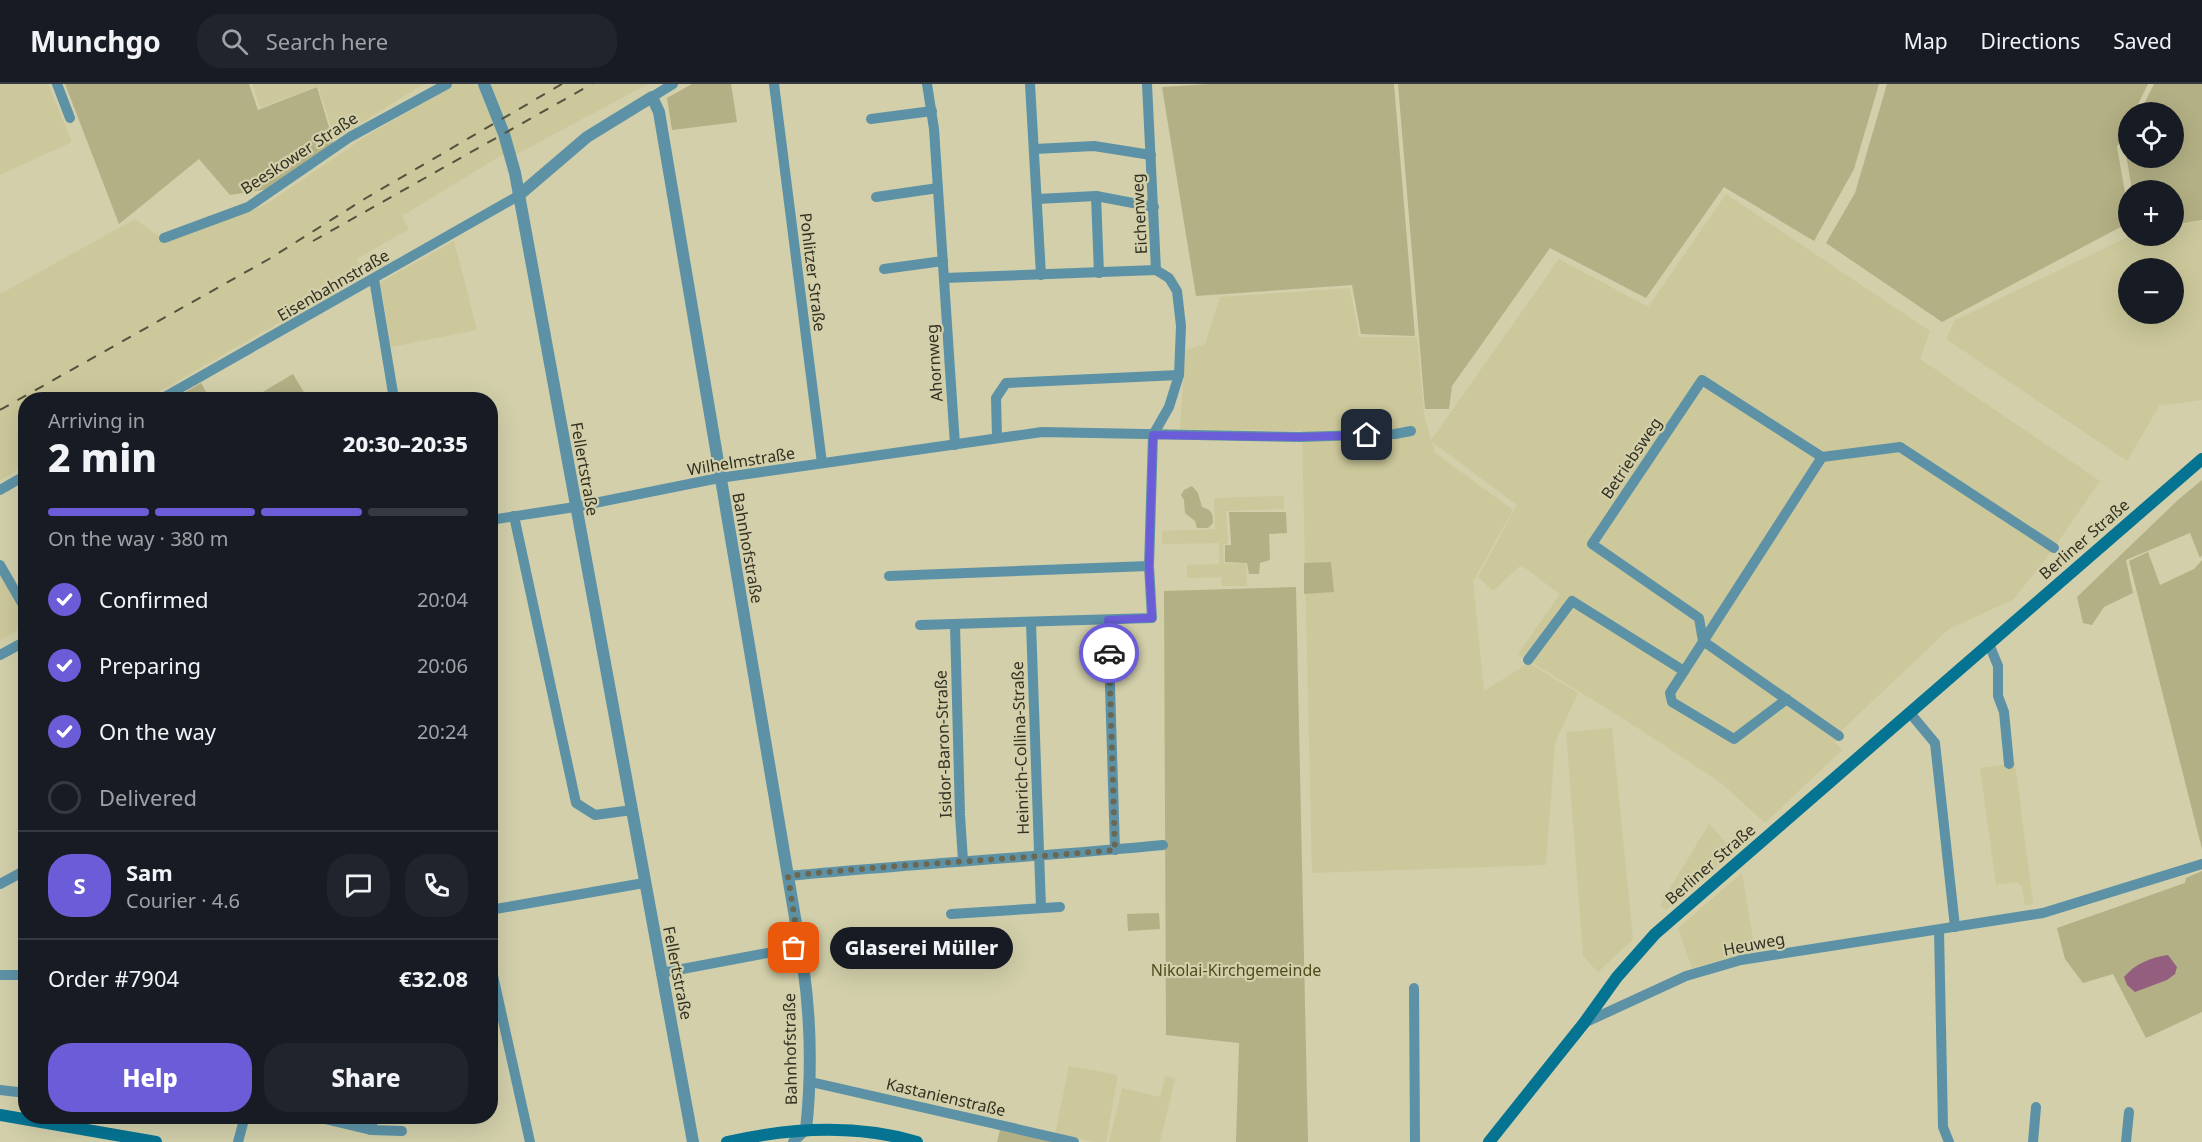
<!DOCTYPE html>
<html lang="en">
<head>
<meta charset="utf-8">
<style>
  :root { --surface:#171b24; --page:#20242c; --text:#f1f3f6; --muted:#9ea1a6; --line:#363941; --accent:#6a5dd7 }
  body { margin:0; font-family:"Noto Sans",sans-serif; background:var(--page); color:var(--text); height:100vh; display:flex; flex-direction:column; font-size:22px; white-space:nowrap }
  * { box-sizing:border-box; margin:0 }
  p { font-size:20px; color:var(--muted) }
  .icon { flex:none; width:33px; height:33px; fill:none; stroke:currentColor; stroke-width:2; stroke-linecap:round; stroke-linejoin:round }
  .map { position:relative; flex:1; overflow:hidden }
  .side { position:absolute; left:18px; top:308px; width:480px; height:732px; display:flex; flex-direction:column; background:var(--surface); border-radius:24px; box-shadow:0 6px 24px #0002 }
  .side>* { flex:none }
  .controls { position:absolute; left:2118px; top:18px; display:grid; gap:12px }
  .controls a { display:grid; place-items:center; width:66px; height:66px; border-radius:50%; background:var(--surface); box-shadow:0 6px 24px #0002; font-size:30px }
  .pin { position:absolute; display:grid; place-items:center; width:51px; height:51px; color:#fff; margin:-26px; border-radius:12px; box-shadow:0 3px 9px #0006 }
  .courier { position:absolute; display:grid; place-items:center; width:60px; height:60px; margin:-30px; border:4px solid #6a5dd7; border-radius:50%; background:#fff; color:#222; box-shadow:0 2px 8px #0007 }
  .bubble { position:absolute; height:42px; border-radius:21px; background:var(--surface); box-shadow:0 6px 24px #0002; font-size:20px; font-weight:800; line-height:42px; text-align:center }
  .summary em { font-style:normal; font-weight:800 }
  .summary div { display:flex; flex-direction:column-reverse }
  .summary { display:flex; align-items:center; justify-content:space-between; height:102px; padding:0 30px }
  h1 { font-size:39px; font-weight:800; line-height:45px }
  .bar { display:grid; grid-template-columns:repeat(4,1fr); gap:9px 6px; align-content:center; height:72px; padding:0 30px }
  .bar i { height:8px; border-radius:4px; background:var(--line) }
  .bar .active { background:var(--accent) }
  .bar p { grid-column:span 4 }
  .line { display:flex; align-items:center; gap:15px; padding:0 30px; border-top:2px solid var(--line) }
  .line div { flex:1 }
  .round { display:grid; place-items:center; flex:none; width:63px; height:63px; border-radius:24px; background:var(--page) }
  ol { padding:0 30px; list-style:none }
  li { display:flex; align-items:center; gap:18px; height:66px }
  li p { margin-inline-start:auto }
  li .icon { padding:6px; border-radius:50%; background:var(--accent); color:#fff; stroke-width:4 }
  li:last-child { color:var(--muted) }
  li i { width:33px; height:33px; border:3px solid var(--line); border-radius:50% }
  .primary-button { display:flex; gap:12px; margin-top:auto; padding:12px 30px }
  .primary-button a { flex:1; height:69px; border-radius:24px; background:var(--accent); color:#fff; font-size:24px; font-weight:800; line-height:69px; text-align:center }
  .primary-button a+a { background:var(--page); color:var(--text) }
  header { display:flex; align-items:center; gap:36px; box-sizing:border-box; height:84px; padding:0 30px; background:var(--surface); border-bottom:2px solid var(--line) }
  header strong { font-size:28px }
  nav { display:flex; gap:33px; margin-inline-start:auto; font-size:21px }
  .search { width:420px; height:54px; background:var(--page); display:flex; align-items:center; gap:15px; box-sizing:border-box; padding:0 21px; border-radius:24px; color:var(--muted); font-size:22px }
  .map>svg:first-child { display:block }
  .built { fill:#ccc89b; fill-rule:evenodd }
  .green { fill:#b3b085 }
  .water { fill:#945f7f }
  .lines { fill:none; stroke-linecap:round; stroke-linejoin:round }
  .minor { stroke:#5d92a6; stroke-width:10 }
  .tertiary { stroke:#5d92a6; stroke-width:12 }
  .secondary { stroke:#047492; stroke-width:12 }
  .rail { stroke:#54523f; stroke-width:2; stroke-dasharray:10 10; stroke-linecap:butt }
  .done { stroke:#6a6852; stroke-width:6; stroke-dasharray:0 10.8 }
  .route { stroke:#6a5dd7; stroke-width:8 }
  .labels { text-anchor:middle; stroke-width:4.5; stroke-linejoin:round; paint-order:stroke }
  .street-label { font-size:16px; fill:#323122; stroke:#d2cfaa }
  .park-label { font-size:16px; fill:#514c1d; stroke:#d2cfaa }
</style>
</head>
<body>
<header>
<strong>Munchgo</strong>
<div class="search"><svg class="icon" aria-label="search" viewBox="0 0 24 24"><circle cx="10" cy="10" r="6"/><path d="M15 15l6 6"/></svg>Search here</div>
<nav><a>Map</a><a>Directions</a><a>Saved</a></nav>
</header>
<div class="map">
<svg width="2202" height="1058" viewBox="0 0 2202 1058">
  <rect width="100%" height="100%" fill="#d2cfaa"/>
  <g class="built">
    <path d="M0,0H48L72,58L0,91Z"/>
    <path d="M252,0H424L335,55L318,2L260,24Z"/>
    <path d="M455,0H648L517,70L502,71L402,132L409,145L357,175L364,190L146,315H26L25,382L0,396V210L135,135L165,157L265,121L365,53Z"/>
    <path d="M1726,110L1930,247L1920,275L2100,397L2054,464L2014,515L1949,545L1844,644L1835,659L1842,666L1765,739L1721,699L1627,637L1518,570L1560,510L1521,481L1493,507L1478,493L1517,421L1432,358L1434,368L1513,426L1473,497L1484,607L1529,579L1578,609L1555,659L1546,781L1312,789L1302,347L1180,345L1185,266L1205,260L1220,213L1350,204L1359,253H1417L1424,330L1431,356L1559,175L1648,223Z"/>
    <path d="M2202,137V316L2159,322L2127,377L1946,255L1955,236L2130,152H2174V142ZM2128,184H2174V230H2128Z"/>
    <path d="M454,157L477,246L391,263L380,199Z"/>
    <path d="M1284,412V425L1226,427L1228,460H1223L1224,480L1246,479L1247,502H1222L1221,493L1187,494V481L1219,480V459L1162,460V447L1215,445L1214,414Z"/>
    <path d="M0,490L26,536L25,542L0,557Z"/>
    <path d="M1612,644L1633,855L1598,888L1583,872L1566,648Z"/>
    <path d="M2015,679L2033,820L2025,821L2022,802L2017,798L1996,801L1980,684Z"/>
    <path d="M1709,740L1735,768L1666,826L1660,821Z"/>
    <path d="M1742,789L1755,867L1692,884L1678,844Z"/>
    <path d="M1069,982L1118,991L1106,1058H1095L1055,1050Z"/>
    <path d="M1165,992L1175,995L1160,1058H1109L1122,1004L1160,1013Z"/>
  </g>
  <g class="green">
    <path d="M65,0H249L258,26L317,3L334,60L269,105L230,111L199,75L119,140Z"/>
    <path d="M692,0H731L737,38L672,46L667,14Z"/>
    <path d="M1210,0H1394L1415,252L1361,250L1352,201L1196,212L1162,3Z"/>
    <path d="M1398,0H1879L1854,85L1814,157L1724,103L1646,214L1550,164L1452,302L1449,325H1425Z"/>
    <path d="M1887,0H2148L2134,28H2128V40L2117,63L2128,125V139L1942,238L1826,159L1855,109Z"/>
    <path d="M2154,0H2202V136L2174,141V106H2132L2124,58L2128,50V74H2174V28H2140Z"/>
    <path d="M293,290L308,315H251Z"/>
    <path d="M201,299L210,315H173Z"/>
    <path d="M2202,396V471L2200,474L2190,449L2126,476L2133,509L2104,523L2092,541L2083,539L2077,513L2179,415Z"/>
    <path d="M1192,402L1198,409L1202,423C1211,426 1213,428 1213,439L1208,444H1197L1195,437L1185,429L1184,416L1181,411L1184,406Z"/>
    <path d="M1229,428H1286L1287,449L1269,450L1270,476L1260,479L1259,490H1249L1247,479L1225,478V461H1231V458Z"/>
    <path d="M2148,468L2160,501L2194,485L2202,476V765L2129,477Z"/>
    <path d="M1331,478L1334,508L1304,510V479Z"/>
    <path d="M1296,503L1308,1058H1236L1239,959L1166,951L1164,507Z"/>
    <path d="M2202,787V928L2146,954L2113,890L2083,899L2065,875L2057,844L2185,799L2186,794Z"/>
    <path d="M1159,829L1160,845L1128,847L1127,830Z"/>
    <path d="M1000,1046L1058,1058H997Z"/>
  </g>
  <path class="water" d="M2168,871L2177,883L2175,890L2167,896L2135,908L2127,901L2124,893C2135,880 2151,873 2168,871Z"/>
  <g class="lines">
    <g class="minor">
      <path d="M57,0L70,34"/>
      <path d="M774,0L822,379"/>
      <path d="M927,0L934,45L955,361"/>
      <path d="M1030,0L1041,191"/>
      <path d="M1147,0L1156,186"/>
      <path d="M652,13L673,0"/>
      <path d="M871,35L932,27"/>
      <path d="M1035,65L1094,62L1151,71"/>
      <path d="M1096,112L1099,189"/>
      <path d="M876,113L938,104"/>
      <path d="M1037,115L1096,112L1154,123"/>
      <path d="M164,154L248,123L350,53L447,0"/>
      <path d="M884,185L943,177"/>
      <path d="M944,194L1156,186"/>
      <path d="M374,195L394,315"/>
      <path d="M161,315L518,112"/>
      <path d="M997,353L996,314L1006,299L1179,291"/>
      <path d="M1822,373L1900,363L2054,464"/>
      <path d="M0,406L26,391"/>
      <path d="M514,432L576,719L595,731L632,726"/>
      <path d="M490,436L575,423L719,394L1042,348L1299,353L1395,350L1411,347"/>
      <path d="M0,481L26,526"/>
      <path d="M889,492L1149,482"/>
      <path d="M1108,536L1115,766"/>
      <path d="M1031,539L1041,824"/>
      <path d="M920,541L1152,534L1149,482L1153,351L1169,323L1179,291L1181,242L1177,207L1169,194L1156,186"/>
      <path d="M955,541L960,731L963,777"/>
      <path d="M1989,560L1998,582V612L2004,628L2009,680"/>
      <path d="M0,571L26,557"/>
      <path d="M1528,576L1572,517L1684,587"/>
      <path d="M1787,615L1734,655L1672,618L1670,609L1822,373L1702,296L1592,460L1699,534L1703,557L1839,652"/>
      <path d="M1910,629L1935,659L1955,843"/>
      <path d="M788,792C913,780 1038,773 1163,761"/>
      <path d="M0,800L26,786"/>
      <path d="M490,826L644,799"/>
      <path d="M951,830L1060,823"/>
      <path d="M1939,846L1943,1043L1949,1058"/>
      <path d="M490,878L530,1058"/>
      <path d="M661,889L799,863"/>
      <path d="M0,891H20L26,897"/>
      <path d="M1414,904L1415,1058"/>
      <path d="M1584,939L1686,892L1741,876L2043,829L2202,780"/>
      <path d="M811,998L1074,1058"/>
      <path d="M0,1006L26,1009"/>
      <path d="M312,1032L371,1046L402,1047"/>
      <path d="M371,1046L374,1032"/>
      <path d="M238,1058L245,1032"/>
      <path d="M793,1058L806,1046"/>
      <path d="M2033,1058L2036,1023"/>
      <path d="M2126,1058L2129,1028"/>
    </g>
    <g class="tertiary">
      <path d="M484,0L504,50L515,89L693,1058"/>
      <path d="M518,112L587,53L652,13L659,28L803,881C811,936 812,990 806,1046"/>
    </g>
    <g class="secondary">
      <path d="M0,1031L156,1058"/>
      <path d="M727,1058C789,1044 856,1040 917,1058"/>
      <path d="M1489,1058L1584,939L1617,893L1655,850L2202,375"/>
    </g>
    <g class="rail">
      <path d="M313,157L592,0"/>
      <path d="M0,326L269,175L366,114L562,0"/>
    </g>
  </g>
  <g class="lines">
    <path class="done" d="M794,864L799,863L788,792C897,780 1006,776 1115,766L1109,569"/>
    <path class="route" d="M1109,569L1108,536L1152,534L1149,482L1153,351L1299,353L1367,351"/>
  </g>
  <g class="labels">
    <g class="street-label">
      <text transform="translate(299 69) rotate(-33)" y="6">Beeskower Straße</text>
      <text transform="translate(1139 130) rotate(-93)" y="6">Eichenweg</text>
      <text transform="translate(813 188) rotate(83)" y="6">Pohlitzer Straße</text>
      <text transform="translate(333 201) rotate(-30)" y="6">Eisenbahnstraße</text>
      <text transform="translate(934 279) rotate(-94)" y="6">Ahornweg</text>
      <text transform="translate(1631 374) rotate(-56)" y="6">Betriebsweg</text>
      <text transform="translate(741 377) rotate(-9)" y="6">Wilhelmstraße</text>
      <text transform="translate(585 385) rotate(80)" y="6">Fellertstraße</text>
      <text transform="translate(2084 455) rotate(-41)" y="6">Berliner Straße</text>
      <text transform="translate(748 464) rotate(80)" y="6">Bahnhofstraße</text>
      <text transform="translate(943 660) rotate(-92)" y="6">Isidor-Baron-Straße</text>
      <text transform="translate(1020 664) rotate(-92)" y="6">Heinrich-Collina-Straße</text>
      <text transform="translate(1710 780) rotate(-41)" y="6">Berliner Straße</text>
      <text transform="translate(1754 860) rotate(-11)" y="6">Heuweg</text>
      <text transform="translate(678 889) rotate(79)" y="6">Fellertstraße</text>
      <text transform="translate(790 965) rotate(-91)" y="6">Bahnhofstraße</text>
      <text transform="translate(946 1013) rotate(13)" y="6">Kastanienstraße</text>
    </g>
    <g class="park-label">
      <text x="1236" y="892">Nikolai-Kirchgemeinde</text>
    </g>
  </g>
</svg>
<div class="controls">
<a><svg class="icon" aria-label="locate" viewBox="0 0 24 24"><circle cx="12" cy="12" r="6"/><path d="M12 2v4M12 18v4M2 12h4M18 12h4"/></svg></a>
<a>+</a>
<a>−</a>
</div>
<div class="pin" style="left:794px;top:864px;background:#ea580c"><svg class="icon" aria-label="bag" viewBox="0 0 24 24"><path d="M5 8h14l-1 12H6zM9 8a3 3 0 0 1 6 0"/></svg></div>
<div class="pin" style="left:1367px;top:351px;background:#1f2937"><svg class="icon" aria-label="home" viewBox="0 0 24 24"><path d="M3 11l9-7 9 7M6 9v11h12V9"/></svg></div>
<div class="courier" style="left:1109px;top:569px"><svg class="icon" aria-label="car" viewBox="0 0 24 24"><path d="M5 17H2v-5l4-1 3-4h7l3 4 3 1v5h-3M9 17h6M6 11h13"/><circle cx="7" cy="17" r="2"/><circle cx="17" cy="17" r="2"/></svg></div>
<div class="bubble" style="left:830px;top:843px;width:183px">Glaserei Müller</div>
<section class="side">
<div class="summary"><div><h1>2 min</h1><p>Arriving in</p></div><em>20:30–20:35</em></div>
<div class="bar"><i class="active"></i><i class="active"></i><i class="active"></i><i></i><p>On the way · 380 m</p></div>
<ol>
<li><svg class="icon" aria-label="check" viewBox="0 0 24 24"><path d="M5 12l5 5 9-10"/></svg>Confirmed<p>20:04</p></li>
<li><svg class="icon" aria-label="check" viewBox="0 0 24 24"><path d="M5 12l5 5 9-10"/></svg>Preparing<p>20:06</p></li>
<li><svg class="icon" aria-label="check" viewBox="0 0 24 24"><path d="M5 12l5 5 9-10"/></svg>On the way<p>20:24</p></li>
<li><i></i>Delivered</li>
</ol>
<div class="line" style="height:108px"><b class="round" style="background:var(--accent);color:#fff">S</b><div><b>Sam</b><p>Courier · 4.6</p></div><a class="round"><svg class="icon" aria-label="chat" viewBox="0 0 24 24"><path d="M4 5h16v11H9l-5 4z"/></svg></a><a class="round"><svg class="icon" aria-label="phone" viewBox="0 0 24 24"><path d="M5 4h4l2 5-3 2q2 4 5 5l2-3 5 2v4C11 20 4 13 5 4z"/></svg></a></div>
<div class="line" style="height:78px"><div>Order #7904</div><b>€32.08</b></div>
<div class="primary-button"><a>Help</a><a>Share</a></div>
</section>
</div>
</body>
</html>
